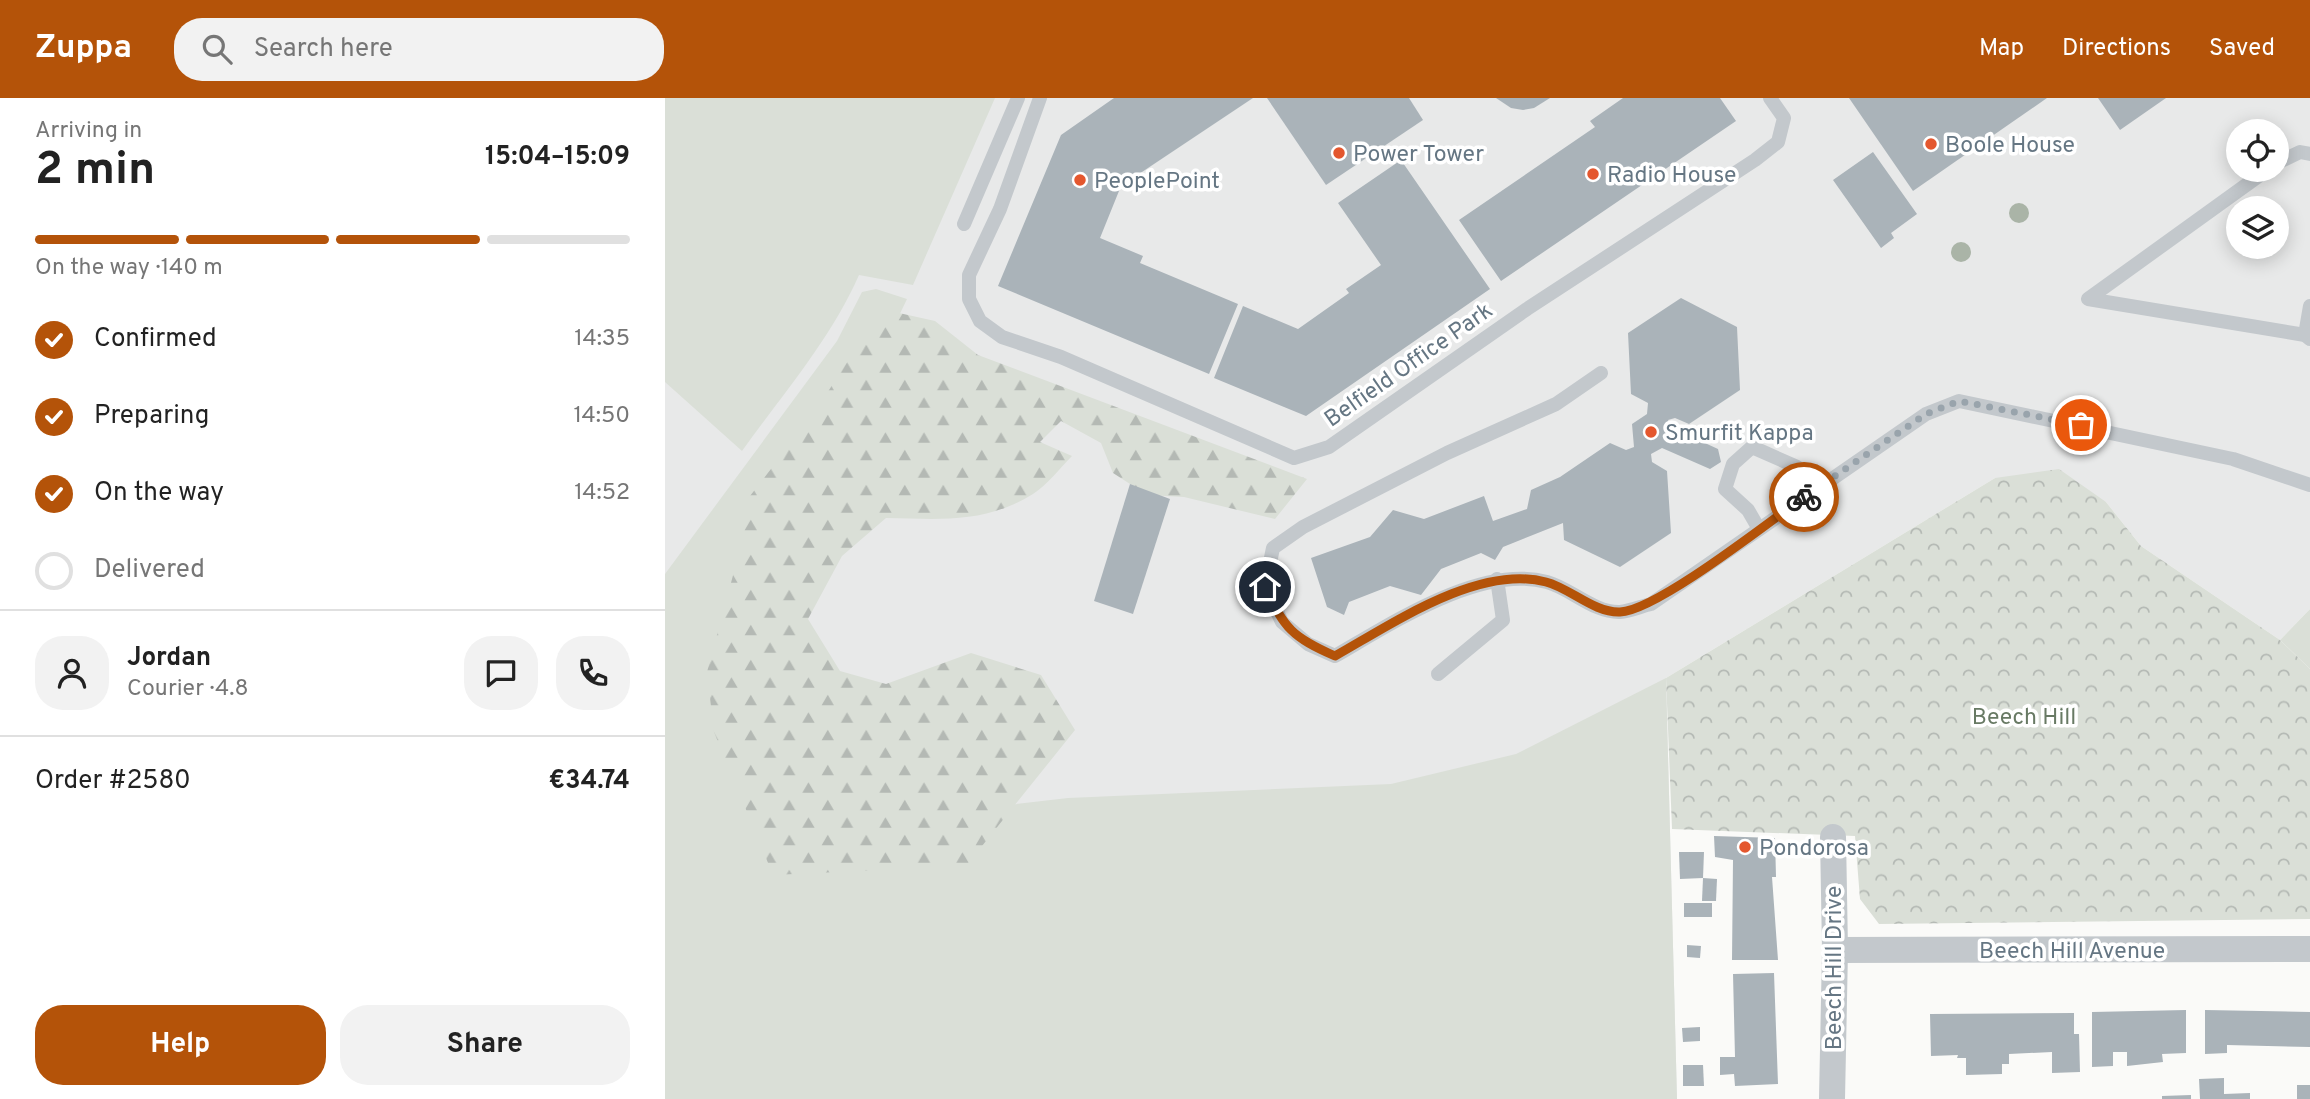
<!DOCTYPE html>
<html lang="en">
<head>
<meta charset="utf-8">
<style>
  :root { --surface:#fff; --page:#f2f2f2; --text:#222; --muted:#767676; --line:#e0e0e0; --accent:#b45309 }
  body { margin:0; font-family:Overpass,sans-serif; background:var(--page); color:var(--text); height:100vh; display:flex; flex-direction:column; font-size:26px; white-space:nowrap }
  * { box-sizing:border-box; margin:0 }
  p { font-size:23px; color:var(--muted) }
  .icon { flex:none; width:38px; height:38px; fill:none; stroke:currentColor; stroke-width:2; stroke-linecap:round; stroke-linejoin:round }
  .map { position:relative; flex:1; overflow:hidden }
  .drawer { display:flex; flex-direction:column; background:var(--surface); width:665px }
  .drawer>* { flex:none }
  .controls { position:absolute; left:1561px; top:21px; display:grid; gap:14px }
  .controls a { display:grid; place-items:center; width:63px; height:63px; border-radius:50%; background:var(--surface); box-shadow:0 4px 18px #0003; font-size:35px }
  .pin { position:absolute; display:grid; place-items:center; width:60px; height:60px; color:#fff; margin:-30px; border:4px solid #fff; border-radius:50%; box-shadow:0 2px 7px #0007 }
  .courier { position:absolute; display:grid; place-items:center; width:70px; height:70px; margin:-35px; border:5px solid #b45309; border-radius:50%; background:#fff; color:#222; box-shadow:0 2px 9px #0007 }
  .head em { font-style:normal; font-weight:700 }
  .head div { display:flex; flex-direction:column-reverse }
  .head { display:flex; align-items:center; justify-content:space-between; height:119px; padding:0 35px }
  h1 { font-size:46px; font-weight:700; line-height:52px }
  .bar { display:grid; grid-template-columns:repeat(4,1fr); gap:10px 7px; align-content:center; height:84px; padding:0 35px }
  .bar i { height:9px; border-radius:5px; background:var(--line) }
  .bar .on { background:var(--accent) }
  .bar p { grid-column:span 4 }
  .line { display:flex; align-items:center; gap:18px; padding:0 35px; border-top:2px solid var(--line) }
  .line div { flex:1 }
  .round { display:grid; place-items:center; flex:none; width:74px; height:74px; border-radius:28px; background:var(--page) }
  ol { padding:0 35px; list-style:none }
  li { display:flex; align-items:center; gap:21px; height:77px }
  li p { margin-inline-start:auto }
  li .icon { padding:7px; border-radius:50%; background:var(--accent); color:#fff; stroke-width:4 }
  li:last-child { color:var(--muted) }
  li i { width:38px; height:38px; border:4px solid var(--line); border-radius:50% }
  .button { display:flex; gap:14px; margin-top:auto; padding:14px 35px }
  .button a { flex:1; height:80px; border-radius:28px; background:var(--accent); color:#fff; font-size:28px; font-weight:700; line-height:80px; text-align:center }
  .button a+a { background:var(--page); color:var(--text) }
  header { display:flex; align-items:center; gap:42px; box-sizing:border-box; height:98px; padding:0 35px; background:var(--accent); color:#fff }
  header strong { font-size:33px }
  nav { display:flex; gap:38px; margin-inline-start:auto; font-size:24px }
  .search { width:490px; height:63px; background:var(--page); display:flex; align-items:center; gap:18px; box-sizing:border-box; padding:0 24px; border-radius:28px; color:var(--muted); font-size:26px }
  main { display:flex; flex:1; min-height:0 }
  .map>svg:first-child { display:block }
  .built { fill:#e8e9e9; fill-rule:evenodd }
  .green { fill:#dadfd7 }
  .forest { fill:url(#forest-firs) }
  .park { fill:url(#park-crowns) }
  .building { fill:#aab3b9 }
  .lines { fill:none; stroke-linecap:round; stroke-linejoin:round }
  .lane { stroke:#c3c8cc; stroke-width:14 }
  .street { stroke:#c3c8cc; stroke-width:26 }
  .tree { fill:#aab4a7 }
  .done { stroke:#99a4ac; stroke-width:7; stroke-dasharray:0 12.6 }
  .route { stroke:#b45309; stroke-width:9 }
  .poi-dot { fill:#e4572e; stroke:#fff; stroke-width:2.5 }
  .labels { text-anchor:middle; stroke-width:7; stroke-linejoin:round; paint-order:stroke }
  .poi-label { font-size:23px; fill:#657683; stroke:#fff; text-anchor:start }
  .street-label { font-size:23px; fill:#657683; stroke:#fff }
  .park-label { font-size:23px; fill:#687a64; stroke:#fff }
</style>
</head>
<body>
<header>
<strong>Zuppa</strong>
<div class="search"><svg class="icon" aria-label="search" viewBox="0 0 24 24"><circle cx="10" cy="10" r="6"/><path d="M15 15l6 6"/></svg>Search here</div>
<nav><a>Map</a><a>Directions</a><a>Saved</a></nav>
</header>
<main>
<section class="drawer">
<div class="head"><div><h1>2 min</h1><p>Arriving in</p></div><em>15:04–15:09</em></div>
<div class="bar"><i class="on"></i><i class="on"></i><i class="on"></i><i></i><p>On the way · 140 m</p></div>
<ol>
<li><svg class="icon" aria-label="check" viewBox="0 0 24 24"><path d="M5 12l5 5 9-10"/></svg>Confirmed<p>14:35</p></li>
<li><svg class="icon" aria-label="check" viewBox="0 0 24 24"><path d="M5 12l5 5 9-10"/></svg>Preparing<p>14:50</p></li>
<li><svg class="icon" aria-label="check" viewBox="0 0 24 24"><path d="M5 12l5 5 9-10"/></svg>On the way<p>14:52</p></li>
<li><i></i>Delivered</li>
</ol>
<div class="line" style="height:126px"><a class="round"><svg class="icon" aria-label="person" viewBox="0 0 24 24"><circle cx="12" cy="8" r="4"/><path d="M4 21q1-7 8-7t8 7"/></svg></a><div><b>Jordan</b><p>Courier · 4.8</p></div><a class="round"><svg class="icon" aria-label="chat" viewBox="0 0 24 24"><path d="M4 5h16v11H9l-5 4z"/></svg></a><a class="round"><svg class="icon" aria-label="phone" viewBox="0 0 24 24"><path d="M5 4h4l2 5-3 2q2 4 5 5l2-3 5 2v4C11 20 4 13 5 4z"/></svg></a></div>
<div class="line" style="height:91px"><div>Order #2580</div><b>€34.74</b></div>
<div class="button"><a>Help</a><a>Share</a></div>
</section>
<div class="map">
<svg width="1645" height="1001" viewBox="0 0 1645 1001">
  <defs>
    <pattern id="forest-firs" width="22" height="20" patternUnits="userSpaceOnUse" patternTransform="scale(1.75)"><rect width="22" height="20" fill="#dadfd7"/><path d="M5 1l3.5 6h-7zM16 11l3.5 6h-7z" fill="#b4b9b4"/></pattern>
    <pattern id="park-crowns" width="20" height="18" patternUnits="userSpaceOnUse" patternTransform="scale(1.75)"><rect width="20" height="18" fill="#dadfd7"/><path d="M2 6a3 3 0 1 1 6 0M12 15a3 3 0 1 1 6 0" fill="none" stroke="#b4b9b4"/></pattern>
  </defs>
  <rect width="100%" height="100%" fill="#fafaf8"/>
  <path class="built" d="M0,0H1645V511L1615,542L1476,448L1441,404L1330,380L1001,580L1012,1001H0ZM1573,33H1612V72H1573ZM1573,110H1612V149H1573Z"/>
  <g class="green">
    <path d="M0,0H330L248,187L194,177C166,241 117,297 77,353L0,284Z"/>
    <path d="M211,191L242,201L105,487L114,734L403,700L726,686L851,656L1001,580L1012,1001H0V476L172,243L197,194Z"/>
    <path d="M1645,511V571L1615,542Z"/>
  </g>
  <path class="forest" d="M216,211L270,223L313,257L642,381L610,421L519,399L482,397L448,375L436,345L396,323L375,344L407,358C395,370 382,387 368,396C319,426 276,421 221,420L177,458L143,521L175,573L221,586L306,555L376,577L410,632L301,768L108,777L49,634L42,574L74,455L85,398L148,317Z"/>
  <path class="park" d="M1394,371L1441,404L1476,448L1615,542L1645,571V821L1214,826L1195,801L1190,738L1007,731L1001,580L1330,380Z"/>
  <g class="building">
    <path d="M449,0H588L456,88L435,140L478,158L475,165L573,206L544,276L333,188L396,37Z"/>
    <path d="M602,0H744L758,22L661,87Z"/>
    <path d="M831,0H885L869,10L858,12L846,10Z"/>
    <path d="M958,0H1055L1071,23L836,183L794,122L930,29L925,23Z"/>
    <path d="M1184,0H1382L1248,93Z"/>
    <path d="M1433,0H1501L1455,32Z"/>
    <path d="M1208,54L1252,116L1226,135L1229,140L1216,150L1168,82Z"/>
    <path d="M736,62L825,191L641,318L549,280L578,208L633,231L684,195L681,191L716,167L673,105Z"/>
    <path d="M1016,200L1072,229L1075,292L1024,326L1010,320L1003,322L1005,329L1053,351L1056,364L1045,371L997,350L986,356L987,364L1002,373L1006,435L955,469L899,442L898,425L838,449L830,462L816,455L776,471L756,497L725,488L684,504L679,517L662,509L646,460L705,439L728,412L759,421L819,398L828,423L862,411L866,392L895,379L945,345L961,352L969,349L967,326L982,316L983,305L966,296L963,235Z"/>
    <path d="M465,386L505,401L468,516L429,503Z"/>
    <path d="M1049,738L1110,740L1111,779H1107L1113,862H1067L1068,762L1050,759Z"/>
    <path d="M1014,754H1039L1038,780L1015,781Z"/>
    <path d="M1038,780L1052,781L1051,803H1037Z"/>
    <rect x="1019" y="805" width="28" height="14"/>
    <path d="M1022,847L1036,848L1035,860L1022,859Z"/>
    <path d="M1109,875L1113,986L1070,988L1069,976L1055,977V959H1070L1068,876Z"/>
    <path d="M1521,912V955L1497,956L1498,964L1462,968V954H1448V968L1427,969V914Z"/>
    <path d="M1540,912L1645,914V949L1562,947V955L1540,956Z"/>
    <path d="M1409,915V936H1414L1415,974L1387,975V954L1344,956V966H1337V976L1301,977V960H1292L1293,957L1266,958L1265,916Z"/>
    <path d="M1035,929V943L1018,944L1017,930Z"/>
    <path d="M1018,967H1038L1039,988H1018Z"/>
    <path d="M1559,980V996L1585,995V1001H1535L1534,981Z"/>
    <rect x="1632" y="987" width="13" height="14"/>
    <path d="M1526,997V1001H1497V998Z"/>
  </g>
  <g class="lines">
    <g class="lane">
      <path d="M375,0L335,111L304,177V201L315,223L337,239L396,259L629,360L664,349L862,211L1090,62L1113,44L1119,20L1105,0"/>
      <path d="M1612,65L1635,54L1645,56"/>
      <path d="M1602,72L1423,201L1640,237L1645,241"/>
      <path d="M299,126L353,0"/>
      <path d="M1640,237L1645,208"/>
      <path d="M936,275L891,306L782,355L638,429L608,450L600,489L617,524L643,546L670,558C726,526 815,466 882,484C905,490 929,515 955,514C965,513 977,508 986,506L1261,316L1294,303L1568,361L1645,387"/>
      <path d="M1094,431L1083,412L1060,391L1068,366L1087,349L1132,369L1147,394"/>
      <path d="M773,576L838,522L832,481"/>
    </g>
    <g class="street">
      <path d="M1170,852L1645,851"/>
      <path d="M1167,1001L1170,852L1168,739"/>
    </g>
  </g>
  <g class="tree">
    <circle cx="1354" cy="115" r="10"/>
    <circle cx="1296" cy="154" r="10"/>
  </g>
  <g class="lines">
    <path class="done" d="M1139,399L1261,316L1294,303L1416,327"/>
    <path class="route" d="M600,489C620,531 627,539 670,558C727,526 814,466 881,484C905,490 929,515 955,514C991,513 1104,424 1139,399"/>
  </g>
  <g class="poi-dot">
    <circle cx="1266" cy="46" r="7"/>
    <circle cx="674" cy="55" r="7"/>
    <circle cx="928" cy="76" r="7"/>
    <circle cx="415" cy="82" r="7"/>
    <circle cx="986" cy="334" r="7"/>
    <circle cx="1080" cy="749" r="7"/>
  </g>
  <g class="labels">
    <g class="poi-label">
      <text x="1280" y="54">Boole House</text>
      <text x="688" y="63">Power Tower</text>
      <text x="942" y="84">Radio House</text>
      <text x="429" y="90">PeoplePoint</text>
      <text x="1000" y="342">Smurfit Kappa</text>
      <text x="1094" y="757">Pondorosa</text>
    </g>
    <g class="street-label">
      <text transform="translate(743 266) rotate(-35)" y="8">Belfield Office Park</text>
      <text x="1407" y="860">Beech Hill Avenue</text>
      <text transform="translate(1168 870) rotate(-90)" y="8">Beech Hill Drive</text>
    </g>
    <g class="park-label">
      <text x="1359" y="626">Beech Hill</text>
    </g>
  </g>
</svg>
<div class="controls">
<a><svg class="icon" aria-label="locate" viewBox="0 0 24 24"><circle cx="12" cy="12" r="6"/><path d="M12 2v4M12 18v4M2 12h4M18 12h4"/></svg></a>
<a><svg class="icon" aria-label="layers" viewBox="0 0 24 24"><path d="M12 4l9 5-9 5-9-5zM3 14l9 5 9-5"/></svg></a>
</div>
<div class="pin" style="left:1416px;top:327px;background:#ea580c"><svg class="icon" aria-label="bag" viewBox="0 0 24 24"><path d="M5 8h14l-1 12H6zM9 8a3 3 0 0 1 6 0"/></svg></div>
<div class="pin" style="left:600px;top:489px;background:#1f2937"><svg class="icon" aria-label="home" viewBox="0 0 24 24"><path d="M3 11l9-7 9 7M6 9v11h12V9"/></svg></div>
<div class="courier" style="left:1139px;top:399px"><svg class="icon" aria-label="bike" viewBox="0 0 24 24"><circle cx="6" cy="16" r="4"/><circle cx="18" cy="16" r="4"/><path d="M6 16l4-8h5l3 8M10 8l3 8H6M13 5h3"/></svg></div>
</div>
</main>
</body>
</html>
